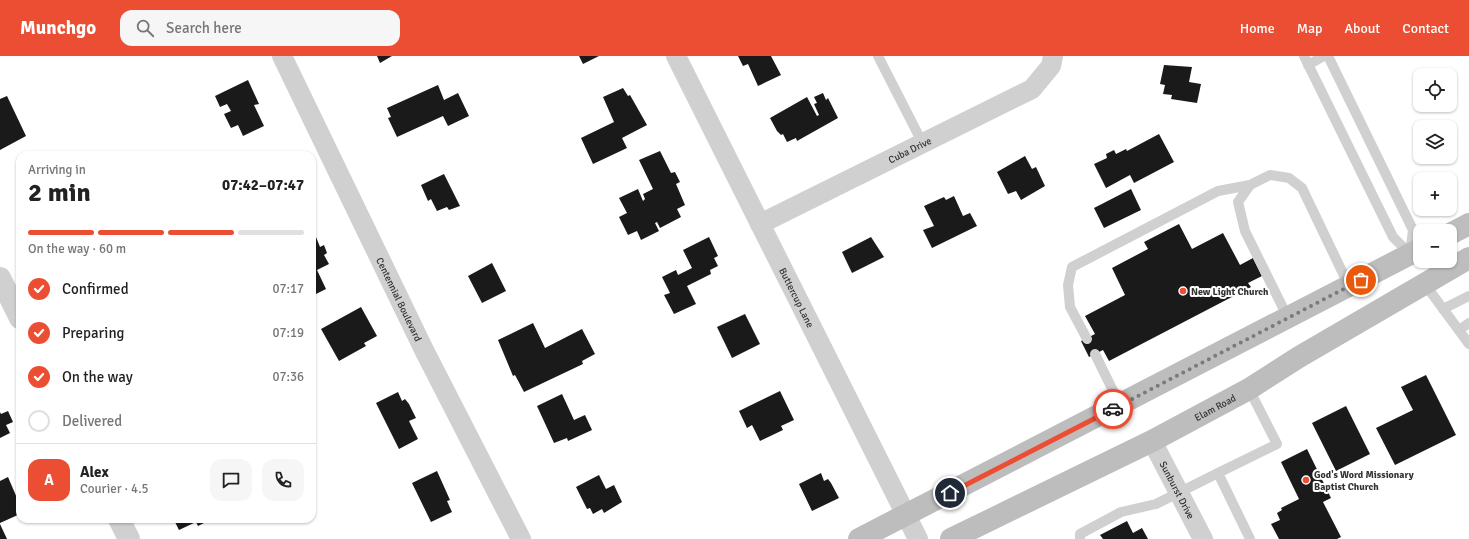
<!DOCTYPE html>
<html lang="en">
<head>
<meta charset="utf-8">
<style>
  :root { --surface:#fff; --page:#f6f6f6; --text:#222; --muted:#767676; --line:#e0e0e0; --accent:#ec4e33 }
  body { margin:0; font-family:Signika,sans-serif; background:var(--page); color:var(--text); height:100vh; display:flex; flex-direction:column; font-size:15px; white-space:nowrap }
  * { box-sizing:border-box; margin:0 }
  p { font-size:13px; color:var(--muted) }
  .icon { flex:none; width:22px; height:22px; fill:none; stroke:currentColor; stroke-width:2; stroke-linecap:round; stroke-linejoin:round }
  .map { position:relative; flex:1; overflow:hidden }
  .details { position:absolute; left:16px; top:95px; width:300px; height:372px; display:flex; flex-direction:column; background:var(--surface); border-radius:12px; box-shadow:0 1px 3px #0004 }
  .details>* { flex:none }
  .buttons { position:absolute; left:1413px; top:12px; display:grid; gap:8px }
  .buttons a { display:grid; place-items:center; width:44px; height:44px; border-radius:8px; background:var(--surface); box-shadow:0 1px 3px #0004; font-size:20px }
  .pin { position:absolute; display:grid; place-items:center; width:34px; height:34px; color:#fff; margin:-17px; border:2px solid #fff; border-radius:50%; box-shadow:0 1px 4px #0007 }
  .courier { position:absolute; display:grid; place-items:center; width:40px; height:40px; margin:-20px; border:3px solid #ec4e33; border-radius:50%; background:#fff; color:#222; box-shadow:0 1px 5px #0007 }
  .head em { font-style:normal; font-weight:800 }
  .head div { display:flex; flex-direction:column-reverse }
  .head { display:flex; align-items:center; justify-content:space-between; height:68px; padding:0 12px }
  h1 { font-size:26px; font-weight:800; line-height:30px }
  .bar { display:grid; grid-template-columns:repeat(4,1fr); gap:6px 4px; align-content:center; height:48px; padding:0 12px }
  .bar i { height:5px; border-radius:3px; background:var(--line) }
  .bar .current { background:var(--accent) }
  .bar p { grid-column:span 4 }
  .line { display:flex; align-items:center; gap:10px; padding:0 12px; border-top:1px solid var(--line) }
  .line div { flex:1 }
  .round { display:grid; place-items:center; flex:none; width:42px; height:42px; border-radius:12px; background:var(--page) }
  ol { padding:0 12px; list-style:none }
  li { display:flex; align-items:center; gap:12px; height:44px }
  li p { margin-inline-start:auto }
  li .icon { padding:4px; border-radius:50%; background:var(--accent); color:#fff; stroke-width:4 }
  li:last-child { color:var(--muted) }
  li i { width:22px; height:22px; border:2px solid var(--line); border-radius:50% }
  header { display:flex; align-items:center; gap:24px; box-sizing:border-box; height:56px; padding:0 20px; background:var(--accent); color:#fff }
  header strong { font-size:19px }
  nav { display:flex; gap:22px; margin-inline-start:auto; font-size:14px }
  .search { width:280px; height:36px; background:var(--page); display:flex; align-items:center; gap:10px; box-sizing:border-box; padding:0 14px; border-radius:12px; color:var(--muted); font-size:15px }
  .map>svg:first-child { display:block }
  .building { fill:#1a1a1a }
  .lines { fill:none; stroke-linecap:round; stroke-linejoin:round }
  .service { stroke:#d0d0d0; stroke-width:10 }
  .minor { stroke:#d0d0d0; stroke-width:20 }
  .tertiary { stroke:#d0d0d0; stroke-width:22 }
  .secondary { stroke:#bdbdbd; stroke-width:22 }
  .done { stroke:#7a7a7a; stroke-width:4; stroke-dasharray:0 7.2 }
  .route { stroke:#ec4e33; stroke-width:5 }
  .poi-dot { fill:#ec4e33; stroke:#fff; stroke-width:1.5 }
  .labels { text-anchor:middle; stroke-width:4; stroke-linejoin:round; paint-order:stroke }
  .street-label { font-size:10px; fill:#333; stroke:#fff }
  .poi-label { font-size:10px; font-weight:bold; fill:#333; stroke:#fff; text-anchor:start }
</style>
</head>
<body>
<header>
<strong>Munchgo</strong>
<div class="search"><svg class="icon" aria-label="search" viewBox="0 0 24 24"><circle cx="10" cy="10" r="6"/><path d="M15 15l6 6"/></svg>Search here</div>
<nav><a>Home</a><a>Map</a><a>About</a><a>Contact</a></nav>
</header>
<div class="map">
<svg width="1469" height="483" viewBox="0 0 1469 483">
  <rect width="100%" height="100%" fill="#fff"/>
  <g class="building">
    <path d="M377,0H392L380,7Z"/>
    <path d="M579,0H599L583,8Z"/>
    <path d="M738,0H771L781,19L758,30L748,8L743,10Z"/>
    <path d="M1164,9L1192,11L1189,26L1201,28L1197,47L1171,43L1172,39L1163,38L1165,29L1160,28Z"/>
    <path d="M248,24L259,48L254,49L264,70L243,80L238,69L231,72L224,58L231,55L227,48L220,51L215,40Z"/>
    <path d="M438,29L444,44L458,37L469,60L448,70L443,60L397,81L388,62L391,61L387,52Z"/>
    <path d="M623,32L628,40L630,39L647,69L622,82L627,92L593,108L581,82L614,66L603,41Z"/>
    <path d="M823,37L826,44L828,42L838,62L797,85L796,82L787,86L783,78L781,79L777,75L770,62L807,41L817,60L819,59L814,48L817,47L814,41Z"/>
    <path d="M7,40L26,80L0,94V43Z"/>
    <path d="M1159,78L1174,106L1134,127L1130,119L1106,132L1094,108L1107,102L1106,98L1114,94L1116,98L1126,93L1127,95Z"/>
    <path d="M660,95L671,117L675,116L680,126L676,128L685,149L677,153L681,161L660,172L657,166L655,167L659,175L641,184L637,175L628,179L619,161L627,157L619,142L638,133L643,145L645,143L643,138L653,133L639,104Z"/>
    <path d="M1025,100L1032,113L1036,111L1045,130L1021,144L1016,135L1008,138L997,116Z"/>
    <path d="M444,118L460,150L449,154L447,151L437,155L431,143L428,145L421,129Z"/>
    <path d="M1131,133L1141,154L1104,172L1094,152Z"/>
    <path d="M954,140L963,160L970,157L977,170L932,192L923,174L934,170L924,150L944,141L946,144Z"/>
    <path d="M1179,168L1192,193L1223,177L1240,209L1253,202L1262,220L1248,227L1251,231L1109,305L1103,294L1089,301L1081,285L1095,278L1085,260L1125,239L1112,212L1148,193L1144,186Z"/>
    <path d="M316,181L320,191L324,189L327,197L324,199L329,208L317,214L326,233L312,240V183Z"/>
    <path d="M709,181L718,200L714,202L718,210L710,214L711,218L687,230L696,248L674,258L664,239L670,237L662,221L676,214L678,219L692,212L683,194Z"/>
    <path d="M871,181L884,201L852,217L842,196Z"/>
    <path d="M492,207L506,235L482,247L468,220Z"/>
    <path d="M361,251L377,280L364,287L366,290L339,305L321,273Z"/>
    <path d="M745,258L760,288L732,302L717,271Z"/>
    <path d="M533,267L545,292L582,273L595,298L582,305L583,308L524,336L515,319L513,320L498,284Z"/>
    <path d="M1426,319L1456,379L1395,409L1376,372L1413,354L1401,331Z"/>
    <path d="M780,335L794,364L781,370L783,374L760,385L752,369L747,372L739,355Z"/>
    <path d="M398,336L402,345L405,343L409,348L416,362L409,365L418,383L399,393L376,347Z"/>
    <path d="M562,338L574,364L585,359L592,374L568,385L567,382L554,387L537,350Z"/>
    <path d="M1346,350L1370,398L1336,415L1312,367Z"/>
    <path d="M8,355L13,366L6,369L10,377L0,382V356L1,358Z"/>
    <path d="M1307,393L1331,442L1323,446L1341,481L1337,483H1279L1271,468L1280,464L1277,457L1282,454L1281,452L1299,443L1281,406Z"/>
    <path d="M437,415L450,444L447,445L452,456L431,466L412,427Z"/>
    <path d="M821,417L824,425L828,423L831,427L839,442L812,455L799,428Z"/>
    <path d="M599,419L606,433L614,429L622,446L604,457L602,453L593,458L590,452L587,453L576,431Z"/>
    <path d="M8,421L20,449V458L0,467V425Z"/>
    <path d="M176,463H212L198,470L196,466L179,474L174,464Z"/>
    <path d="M1127,465L1133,477L1142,472L1148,483H1103L1100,479Z"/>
    <path d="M0,468L7,483H0Z"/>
  </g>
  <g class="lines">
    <g class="service">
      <path d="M878,0L923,88"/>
      <path d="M1304,0L1393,181L1410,198"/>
      <path d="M1328,0L1413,174L1410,198"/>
      <path d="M1308,9L1324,0"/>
      <path d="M1424,227L1469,288"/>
      <path d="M1443,253L1469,240"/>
      <path d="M1288,262L1245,175L1238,146L1250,129L1270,119L1289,122L1302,132L1349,230"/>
      <path d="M1459,274L1469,267"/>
      <path d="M1087,283L1070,251L1068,229L1072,211L1218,135L1250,129"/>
      <path d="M1095,298L1120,349"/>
      <path d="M1218,417L1277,388L1249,333"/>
      <path d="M1080,483V478L1121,456L1156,448L1218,417L1250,483"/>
    </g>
    <g class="minor">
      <path id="s1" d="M282,0L424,294L521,483"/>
      <path id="s2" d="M676,0L918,483"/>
      <path id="s3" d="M760,168L1032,33L1051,10L1053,0"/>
      <path id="s4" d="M1152,385L1203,483"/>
    </g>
    <g class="tertiary">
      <path d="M0,222L20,262"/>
      <path d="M119,463L129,483"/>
    </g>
    <g class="secondary">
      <path d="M1450,178L1469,168"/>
      <path d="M859,483L1420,193"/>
      <path id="s5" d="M951,483L1152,385L1249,333L1299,301L1469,202"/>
    </g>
  </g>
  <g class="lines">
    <path class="done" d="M1113,353L1361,224"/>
    <path class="route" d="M950,437L1113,353"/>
  </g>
  <g class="poi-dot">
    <circle cx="1183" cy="235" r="4"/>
    <circle cx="1306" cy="424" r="4"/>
  </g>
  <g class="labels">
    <g class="street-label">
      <text dy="4" stroke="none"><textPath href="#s3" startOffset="167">Cuba Drive</textPath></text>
      <text dy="4" stroke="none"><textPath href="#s2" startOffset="270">Buttercup Lane</textPath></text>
      <text dy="4" stroke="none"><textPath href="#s1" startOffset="270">Centennial Boulevard</textPath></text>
      <text dy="4" stroke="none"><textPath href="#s5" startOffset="295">Elam Road</textPath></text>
      <text dy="4" stroke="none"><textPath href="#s4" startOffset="55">Sunburst Drive</textPath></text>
    </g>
    <g class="poi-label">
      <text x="1191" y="239">New Light Church</text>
      <text x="1314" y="422">God's Word Missionary<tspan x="1314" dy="12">Baptist Church</tspan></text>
    </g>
  </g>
</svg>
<div class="buttons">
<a><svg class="icon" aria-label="locate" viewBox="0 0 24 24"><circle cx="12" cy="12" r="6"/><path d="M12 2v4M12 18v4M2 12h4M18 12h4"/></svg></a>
<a><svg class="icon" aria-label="layers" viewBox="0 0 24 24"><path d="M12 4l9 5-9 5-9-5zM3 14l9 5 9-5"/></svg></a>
<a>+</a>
<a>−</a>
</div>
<div class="pin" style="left:1361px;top:224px;background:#ea580c"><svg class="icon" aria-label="bag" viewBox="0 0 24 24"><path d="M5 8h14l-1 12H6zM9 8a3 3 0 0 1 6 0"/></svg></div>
<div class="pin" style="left:950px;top:437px;background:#1f2937"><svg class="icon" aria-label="home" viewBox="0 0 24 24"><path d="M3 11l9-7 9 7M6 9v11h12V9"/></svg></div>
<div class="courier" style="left:1113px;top:353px"><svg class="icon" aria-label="car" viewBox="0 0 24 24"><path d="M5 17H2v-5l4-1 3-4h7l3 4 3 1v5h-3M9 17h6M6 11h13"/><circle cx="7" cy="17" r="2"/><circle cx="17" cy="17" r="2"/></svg></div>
<section class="details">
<div class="head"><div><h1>2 min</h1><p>Arriving in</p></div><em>07:42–07:47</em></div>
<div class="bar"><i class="current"></i><i class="current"></i><i class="current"></i><i></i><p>On the way · 60 m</p></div>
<ol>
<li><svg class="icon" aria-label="check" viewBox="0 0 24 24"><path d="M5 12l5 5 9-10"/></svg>Confirmed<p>07:17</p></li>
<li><svg class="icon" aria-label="check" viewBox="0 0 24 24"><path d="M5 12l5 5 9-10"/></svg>Preparing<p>07:19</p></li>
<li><svg class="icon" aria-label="check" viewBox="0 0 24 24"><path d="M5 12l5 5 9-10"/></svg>On the way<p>07:36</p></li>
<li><i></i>Delivered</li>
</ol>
<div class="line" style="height:72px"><b class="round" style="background:var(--accent);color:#fff">A</b><div><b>Alex</b><p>Courier · 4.5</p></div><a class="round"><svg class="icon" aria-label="chat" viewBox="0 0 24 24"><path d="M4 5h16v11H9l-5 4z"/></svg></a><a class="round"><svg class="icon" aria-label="phone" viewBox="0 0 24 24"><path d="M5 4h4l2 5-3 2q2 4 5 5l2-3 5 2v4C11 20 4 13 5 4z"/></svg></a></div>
</section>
</div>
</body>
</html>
